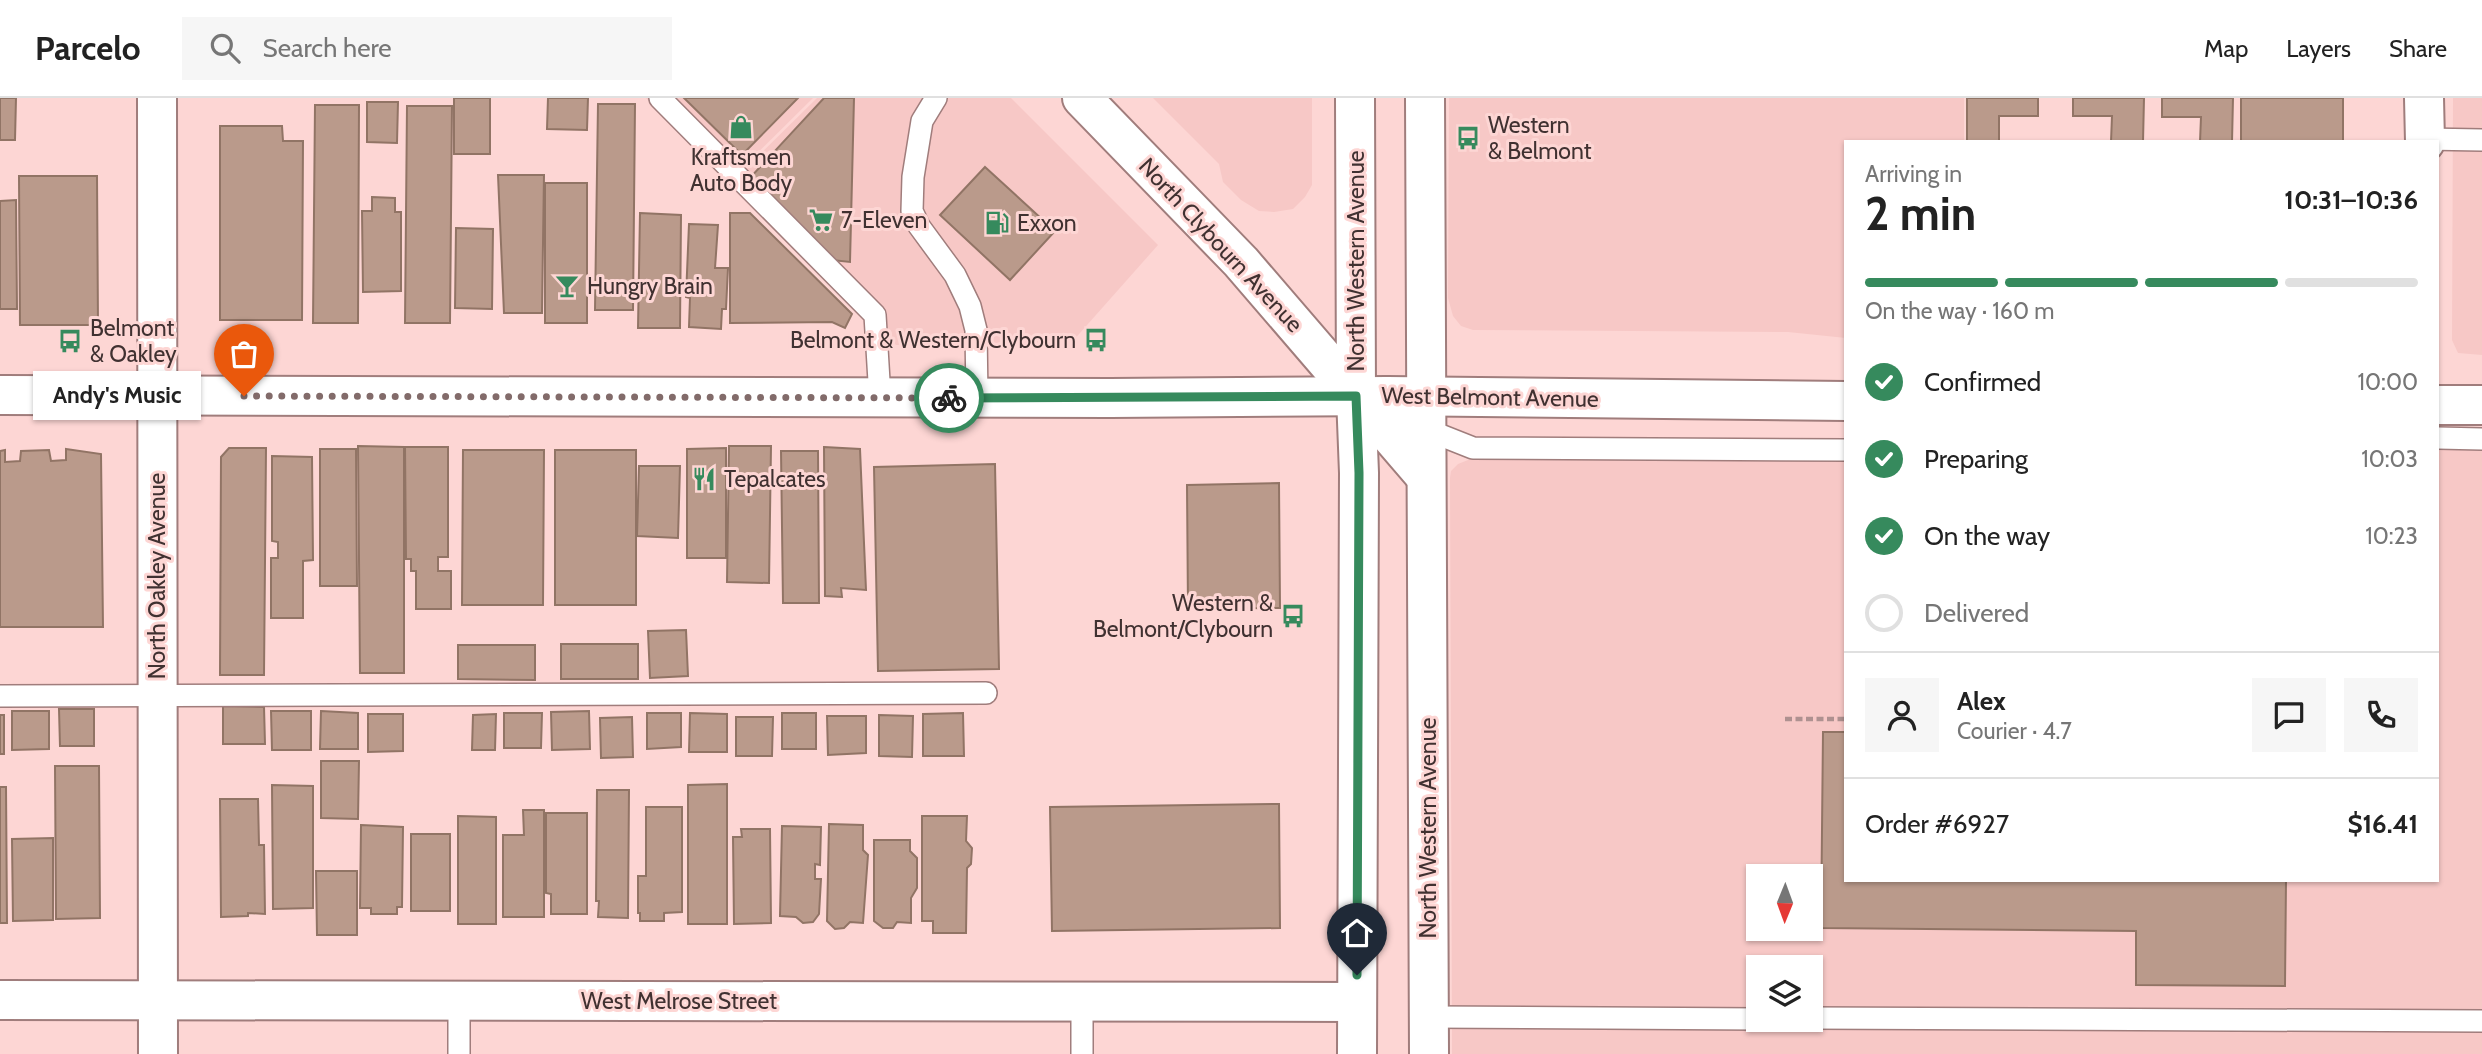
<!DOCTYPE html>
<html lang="en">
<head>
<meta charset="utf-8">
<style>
  :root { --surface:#fff; --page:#f6f6f6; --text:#222; --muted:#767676; --line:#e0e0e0; --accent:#368a5d }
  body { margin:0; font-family:Cabin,sans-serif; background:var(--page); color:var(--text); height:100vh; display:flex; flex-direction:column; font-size:26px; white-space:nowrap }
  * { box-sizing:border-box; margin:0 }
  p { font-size:23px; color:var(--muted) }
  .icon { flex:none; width:38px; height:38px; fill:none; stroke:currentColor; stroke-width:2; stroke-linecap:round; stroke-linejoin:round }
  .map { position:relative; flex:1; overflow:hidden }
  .details { position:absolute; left:1844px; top:42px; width:595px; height:742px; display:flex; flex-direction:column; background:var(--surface); border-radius:0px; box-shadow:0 2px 5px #0004 }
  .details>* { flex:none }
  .needle { width:46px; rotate:181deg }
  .controls { position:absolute; left:1746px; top:766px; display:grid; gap:14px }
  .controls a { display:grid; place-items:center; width:77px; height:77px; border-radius:0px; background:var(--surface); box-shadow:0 2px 5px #0004; font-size:35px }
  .pin { position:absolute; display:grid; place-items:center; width:60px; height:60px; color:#fff; margin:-72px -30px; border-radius:50% 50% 50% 0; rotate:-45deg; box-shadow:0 0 7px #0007 }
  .pin .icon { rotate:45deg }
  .courier { position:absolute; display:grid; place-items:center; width:70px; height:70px; margin:-35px; border:5px solid #368a5d; border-radius:50%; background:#fff; color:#222; box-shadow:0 2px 9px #0007 }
  .bubble { position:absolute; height:49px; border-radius:0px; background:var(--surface); box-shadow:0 2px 5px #0004; font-size:23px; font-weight:800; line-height:49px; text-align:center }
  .overview em { font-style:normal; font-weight:800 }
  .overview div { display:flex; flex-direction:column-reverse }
  .overview { display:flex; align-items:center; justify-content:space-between; height:119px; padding:0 21px }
  h1 { font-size:46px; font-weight:800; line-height:52px }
  .bar { display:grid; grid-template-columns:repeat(4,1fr); gap:10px 7px; align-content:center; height:84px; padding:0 21px }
  .bar i { height:9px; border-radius:5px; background:var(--line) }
  .bar .current { background:var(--accent) }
  .bar p { grid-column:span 4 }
  .line { display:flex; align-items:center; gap:18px; padding:0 21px; border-top:2px solid var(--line) }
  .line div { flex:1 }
  .round { display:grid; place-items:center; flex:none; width:74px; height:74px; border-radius:0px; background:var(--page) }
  ol { padding:0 21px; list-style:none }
  li { display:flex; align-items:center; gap:21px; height:77px }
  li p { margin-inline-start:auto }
  li .icon { padding:7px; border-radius:50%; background:var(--accent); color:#fff; stroke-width:4 }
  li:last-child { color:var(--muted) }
  li i { width:38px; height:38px; border:4px solid var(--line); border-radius:50% }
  header { display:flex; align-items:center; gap:42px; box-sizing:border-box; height:98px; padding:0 35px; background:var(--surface); border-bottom:2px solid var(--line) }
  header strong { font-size:33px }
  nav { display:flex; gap:38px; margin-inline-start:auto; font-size:24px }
  .search { width:490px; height:63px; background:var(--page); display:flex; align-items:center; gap:18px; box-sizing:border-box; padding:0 24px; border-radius:0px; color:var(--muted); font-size:26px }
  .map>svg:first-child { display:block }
  .built { fill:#f7c8c6; fill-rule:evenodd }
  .building { fill:#ba9a8b; stroke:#917465; stroke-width:2 }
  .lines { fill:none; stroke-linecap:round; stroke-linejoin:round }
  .service-casing { stroke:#a07d7c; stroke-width:24 }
  .minor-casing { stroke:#a07d7c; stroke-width:42 }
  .secondary-casing { stroke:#a07d7c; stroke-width:42 }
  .path { stroke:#ae9190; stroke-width:4.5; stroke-dasharray:7 3.5; stroke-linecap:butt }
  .service { stroke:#fff; stroke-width:21 }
  .minor { stroke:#fff; stroke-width:38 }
  .secondary { stroke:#fff; stroke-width:38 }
  .done { stroke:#826b6a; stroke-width:7; stroke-dasharray:0 12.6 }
  .route { stroke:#368a5d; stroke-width:9 }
  .labels { text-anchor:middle; stroke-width:6; stroke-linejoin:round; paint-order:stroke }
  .poi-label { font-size:23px; fill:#403131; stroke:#fdd6d4; text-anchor:start }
  .street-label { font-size:23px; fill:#403131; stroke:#fdd6d4 }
</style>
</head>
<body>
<header>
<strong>Parcelo</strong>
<div class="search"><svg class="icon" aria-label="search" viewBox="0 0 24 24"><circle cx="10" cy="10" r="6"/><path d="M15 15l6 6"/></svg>Search here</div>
<nav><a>Map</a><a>Layers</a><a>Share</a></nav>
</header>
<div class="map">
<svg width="2482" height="956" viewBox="0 0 2482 956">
  <rect width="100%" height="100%" fill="#fdd6d4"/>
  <g class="built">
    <path d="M646,0H813L729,83Z"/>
    <path d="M817,0H1011L1158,147L1072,244L896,247L731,85Z"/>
    <path d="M1153,0H1312V87L1305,99L1293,111L1274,114L1259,113L1241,102L1223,84L1219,66Z"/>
    <path d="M1449,0H1964V44H1846V240L1788,234L1473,232L1461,228L1453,218L1448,200Z"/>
    <path d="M2453,0H2482V257L2458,255L2452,242Z"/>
    <path d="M2438,350H2482V956H1452L1450,380L1451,373L1458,366L1473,360L1846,359V782H2438ZM1759,779H1811V831H1759ZM1759,870H1811V922H1759Z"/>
  </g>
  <g class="building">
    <path d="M0,0H16L15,42H0Z"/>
    <rect x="454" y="0" width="36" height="56"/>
    <path d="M548,0H588L587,32L547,31Z"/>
    <path d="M684,0H798L742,57Z"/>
    <path d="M824,0H854L850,164L832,162L748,82Z"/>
    <path d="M1967,0H2038V18H1999V44H1967Z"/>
    <path d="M2073,0H2144L2143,44H2111L2112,18H2073Z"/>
    <path d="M2162,0H2233L2232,44H2200L2201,19H2162Z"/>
    <rect x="2241" y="0" width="102" height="44"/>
    <path d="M367,4H398L397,45L367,44Z"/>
    <path d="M598,6H635L633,212H595Z"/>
    <path d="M315,7H359L358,225H313Z"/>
    <path d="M407,8H452L450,225H405Z"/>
    <path d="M220,28H282L283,43H303L302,222H220Z"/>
    <path d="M985,69L1055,133L1010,182L940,117Z"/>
    <path d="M498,77H544L542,215H504Z"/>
    <path d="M19,78H97L98,227H20Z"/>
    <rect x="545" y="85" width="42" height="140"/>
    <path d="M372,99L395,100V114H401V193L363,194L362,113H372Z"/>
    <path d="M16,102L17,211H0V103Z"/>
    <path d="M640,115L681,117L680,230H638Z"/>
    <path d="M730,115H750L852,216L845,230L832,224L730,225Z"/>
    <path d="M689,126L718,127L715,170H728L726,211H722L721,231L689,229L690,200L686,199Z"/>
    <path d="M456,130L493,131L492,211L455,210Z"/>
    <path d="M358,348L404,349V575H360Z"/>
    <path d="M729,348H771L769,485L727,484Z"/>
    <path d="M405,349H448V459H438V473H451V511H416V473H411V461H406Z"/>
    <path d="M824,349L860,351L866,492L841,490L842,499L825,498Z"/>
    <path d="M229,350H266L264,577H220L221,359Z"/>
    <path d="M726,350V460H687V351Z"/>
    <path d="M66,351L101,356L103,529H0V353L5,352V364L20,363L21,353L49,352L51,363L66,362Z"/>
    <path d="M320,351H356L357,488H320Z"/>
    <path d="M463,352H544L543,507H462Z"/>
    <rect x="555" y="352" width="81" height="155"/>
    <path d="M781,353H818L819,505H783Z"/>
    <path d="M272,358L312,359L313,462L303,463V520H271V460H278V444L272,443Z"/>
    <path d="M995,366L999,571L878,573L874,369Z"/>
    <path d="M639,368H680L678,440L637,438Z"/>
    <path d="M1279,385L1280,510L1188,511L1187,387Z"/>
    <path d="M686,532L688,578L650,580L648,533Z"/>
    <rect x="561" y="546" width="77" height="35"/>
    <path d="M458,547H535V582L458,581Z"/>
    <path d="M223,608L264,609L265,646H223Z"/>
    <path d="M59,611H94V648H60Z"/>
    <path d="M12,613H49V651L12,652Z"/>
    <path d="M271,613H311V652H272Z"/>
    <path d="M321,613L358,615V651H320Z"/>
    <path d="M589,613L590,651L552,652L551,614Z"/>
    <path d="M504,615H542L541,650H504Z"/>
    <path d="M647,615H681V649L647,651Z"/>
    <path d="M690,615L727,616V654H689Z"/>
    <rect x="782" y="615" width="34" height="36"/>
    <path d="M963,615L964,658H923V616Z"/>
    <path d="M368,616H403V653L368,654Z"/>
    <path d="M496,616L495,652H472L473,617Z"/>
    <rect x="0" y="617" width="4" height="39"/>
    <path d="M879,617L913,618L912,659L879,658Z"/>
    <path d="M827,618H866V655L828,657Z"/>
    <path d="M632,619L633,659L601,660L600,620Z"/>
    <path d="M736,619H773L772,658H736Z"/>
    <path d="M1823,634H1846V782H2286L2285,888L2136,887V833L1821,830Z"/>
    <path d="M321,663H359L358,721L321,720Z"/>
    <path d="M55,668H99L100,820L56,821Z"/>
    <path d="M727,686V826H688V687Z"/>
    <path d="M272,687L313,688V810L273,811Z"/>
    <path d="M0,689H6L7,825H0Z"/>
    <path d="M597,692H629L628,820L598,819L599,803H596Z"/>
    <path d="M220,701H258L259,747H264L265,816L248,815V818L221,819Z"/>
    <path d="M1279,706L1280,830L1052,833L1050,709Z"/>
    <path d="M646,709H682V814L664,815V823H640V815H638V778H646Z"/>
    <path d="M523,712H544V819H503V737H524Z"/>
    <path d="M546,715H587V816H551V796L546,795Z"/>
    <path d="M458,718L496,719V826H458Z"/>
    <path d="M922,718H967L966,743L972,750L971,766L967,770L966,835H933V823H922Z"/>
    <path d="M829,726L863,727V752L868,757L863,825L850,824L844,830L835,831L827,823Z"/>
    <path d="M361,727L403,729L402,809H397V816H371V810H360Z"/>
    <path d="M782,728L821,729L820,767L815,766V781H821L819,816L813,824L803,825L796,819L780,818Z"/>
    <path d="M741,731H770L771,825L734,826L733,739H742Z"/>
    <rect x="411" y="736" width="39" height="77"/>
    <path d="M53,740V822L13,823L12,741Z"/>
    <path d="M874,742H910V753L917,760V790L911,800V825L897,824L893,830H883L874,823Z"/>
    <path d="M316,773H357V837H317Z"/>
  </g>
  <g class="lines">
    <g class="service-casing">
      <g id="service">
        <path d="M660,0L875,217L880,300"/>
        <path d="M936,0L922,23L913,79L912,113L919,128L955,177L970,208L976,232L977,300"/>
        <path d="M2425,41L2482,42"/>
        <path d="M1376,308L1425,331L1473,350L1846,352"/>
        <path d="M2438,340L2482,341"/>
        <path d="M0,598L986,595"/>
        <path d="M1429,919L1759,921"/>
        <path d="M1811,920L2482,923"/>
        <path d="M459,956V903"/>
        <path d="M1082,956V904"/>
      </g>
    </g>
    <g class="minor-casing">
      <g id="minor">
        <path d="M157,0L158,956"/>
        <path d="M2424,0L2425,44"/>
        <path d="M0,902L1357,904"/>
      </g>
    </g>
    <g class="secondary-casing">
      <g id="secondary">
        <path d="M1082,0L1241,164L1426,379"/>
        <path d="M1355,0L1356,298L1359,375L1357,956"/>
        <path d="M1425,0L1429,956"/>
        <path d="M0,297L1110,300L1388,298L1846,303"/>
        <path d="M2438,307H2482"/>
      </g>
    </g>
    <path class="path" d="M1785,621H1846"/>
    <use href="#service" class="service"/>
    <use href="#minor" class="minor"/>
    <use href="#secondary" class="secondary"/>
  </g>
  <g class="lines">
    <path class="done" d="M244,298L949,300"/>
    <path class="route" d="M949,300L1356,298L1359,375L1357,877"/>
  </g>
  <defs>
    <g id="shop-bare" transform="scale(1.89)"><path d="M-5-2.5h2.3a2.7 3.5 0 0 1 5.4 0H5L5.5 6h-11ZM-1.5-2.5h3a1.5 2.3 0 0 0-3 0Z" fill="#368a5d" stroke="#fdd6d4" stroke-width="2.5" paint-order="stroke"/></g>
    <g id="bus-bare" transform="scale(1.89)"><path d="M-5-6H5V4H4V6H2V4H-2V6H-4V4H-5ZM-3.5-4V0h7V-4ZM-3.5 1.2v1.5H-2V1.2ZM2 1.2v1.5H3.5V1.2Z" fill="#368a5d" stroke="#fdd6d4" stroke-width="2.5" paint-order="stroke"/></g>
    <g id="supermarket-bare" transform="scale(1.89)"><path d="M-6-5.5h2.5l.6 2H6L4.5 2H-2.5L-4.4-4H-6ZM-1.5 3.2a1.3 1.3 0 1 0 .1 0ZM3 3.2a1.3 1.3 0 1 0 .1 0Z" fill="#368a5d" stroke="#fdd6d4" stroke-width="2.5" paint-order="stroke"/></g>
    <g id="fuel-bare" transform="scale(1.89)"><path d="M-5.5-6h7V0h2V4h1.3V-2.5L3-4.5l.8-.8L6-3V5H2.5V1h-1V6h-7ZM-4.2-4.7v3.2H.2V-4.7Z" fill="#368a5d" stroke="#fdd6d4" stroke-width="2.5" paint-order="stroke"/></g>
    <g id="bar-bare" transform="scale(1.89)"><path d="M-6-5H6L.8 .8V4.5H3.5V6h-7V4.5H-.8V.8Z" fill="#368a5d" stroke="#fdd6d4" stroke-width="2.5" paint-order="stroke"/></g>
    <g id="restaurant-bare" transform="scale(1.89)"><path d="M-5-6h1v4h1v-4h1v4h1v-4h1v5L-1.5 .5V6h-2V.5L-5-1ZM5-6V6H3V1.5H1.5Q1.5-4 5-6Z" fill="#368a5d" stroke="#fdd6d4" stroke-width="2.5" paint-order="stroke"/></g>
  </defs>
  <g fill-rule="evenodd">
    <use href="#shop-bare" x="741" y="29"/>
    <use href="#bus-bare" x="1468" y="40"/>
    <use href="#supermarket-bare" x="821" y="122"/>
    <use href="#fuel-bare" x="997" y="125"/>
    <use href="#bar-bare" x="567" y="188"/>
    <use href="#bus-bare" x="1096" y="242"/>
    <use href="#bus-bare" x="70" y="243"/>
    <use href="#restaurant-bare" x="704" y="381"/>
    <use href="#bus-bare" x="1293" y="518"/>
  </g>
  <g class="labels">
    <g class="poi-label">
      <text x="1488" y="35">Western<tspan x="1488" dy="26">&amp; Belmont</tspan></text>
      <text x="741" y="67" text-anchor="middle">Kraftsmen<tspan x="741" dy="26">Auto Body</tspan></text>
      <text x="841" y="130">7-Eleven</text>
      <text x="1017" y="133">Exxon</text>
      <text x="587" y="196">Hungry Brain</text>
      <text x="90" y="238">Belmont<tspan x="90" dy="26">&amp; Oakley</tspan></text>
      <text x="1076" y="250" text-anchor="end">Belmont &amp; Western/Clybourn</text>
      <text x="724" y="389">Tepalcates</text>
      <text x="1273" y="513" text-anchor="end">Western &amp;<tspan x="1273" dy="26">Belmont/Clybourn</tspan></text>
    </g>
    <g class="street-label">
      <text transform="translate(1221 147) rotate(47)" y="8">North Clybourn Avenue</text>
      <text transform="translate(1356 163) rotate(-90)" y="8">North Western Avenue</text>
      <text transform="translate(1490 299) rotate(1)" y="8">West Belmont Avenue</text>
      <text transform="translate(157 478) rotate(-90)" y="8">North Oakley Avenue</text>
      <text transform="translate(1428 730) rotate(-90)" y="8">North Western Avenue</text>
      <text x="679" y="911">West Melrose Street</text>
    </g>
  </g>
</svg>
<div class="controls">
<a><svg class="needle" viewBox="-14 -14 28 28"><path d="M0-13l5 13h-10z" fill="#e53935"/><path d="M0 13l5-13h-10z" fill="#767676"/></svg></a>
<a><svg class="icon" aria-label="layers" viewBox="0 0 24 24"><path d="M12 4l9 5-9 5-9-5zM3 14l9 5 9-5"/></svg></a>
</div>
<div class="pin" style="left:244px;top:298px;background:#ea580c"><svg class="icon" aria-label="bag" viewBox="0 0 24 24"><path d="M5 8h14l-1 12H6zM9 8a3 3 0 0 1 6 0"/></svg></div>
<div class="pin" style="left:1357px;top:877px;background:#1f2937"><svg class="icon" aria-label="home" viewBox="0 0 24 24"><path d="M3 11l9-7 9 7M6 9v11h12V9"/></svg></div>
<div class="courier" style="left:949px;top:300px"><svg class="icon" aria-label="bike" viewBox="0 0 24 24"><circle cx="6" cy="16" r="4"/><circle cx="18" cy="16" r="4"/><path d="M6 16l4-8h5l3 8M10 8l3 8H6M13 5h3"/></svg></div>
<div class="bubble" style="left:33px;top:273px;width:168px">Andy's Music</div>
<section class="details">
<div class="overview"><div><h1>2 min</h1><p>Arriving in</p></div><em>10:31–10:36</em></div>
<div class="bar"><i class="current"></i><i class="current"></i><i class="current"></i><i></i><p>On the way · 160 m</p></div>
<ol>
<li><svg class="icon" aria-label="check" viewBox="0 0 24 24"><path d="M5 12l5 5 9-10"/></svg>Confirmed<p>10:00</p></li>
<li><svg class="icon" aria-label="check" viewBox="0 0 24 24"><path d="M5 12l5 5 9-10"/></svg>Preparing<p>10:03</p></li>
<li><svg class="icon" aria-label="check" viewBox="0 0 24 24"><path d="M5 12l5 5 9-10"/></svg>On the way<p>10:23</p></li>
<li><i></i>Delivered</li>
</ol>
<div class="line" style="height:126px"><a class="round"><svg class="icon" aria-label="person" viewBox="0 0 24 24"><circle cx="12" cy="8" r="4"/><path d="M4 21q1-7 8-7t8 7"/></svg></a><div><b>Alex</b><p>Courier · 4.7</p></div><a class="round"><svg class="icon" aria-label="chat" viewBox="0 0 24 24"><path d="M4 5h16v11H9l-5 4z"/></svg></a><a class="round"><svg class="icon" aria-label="phone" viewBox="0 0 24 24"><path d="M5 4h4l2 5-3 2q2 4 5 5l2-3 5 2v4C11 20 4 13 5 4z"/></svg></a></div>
<div class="line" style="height:91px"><div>Order #6927</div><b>$16.41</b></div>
</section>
</div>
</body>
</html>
